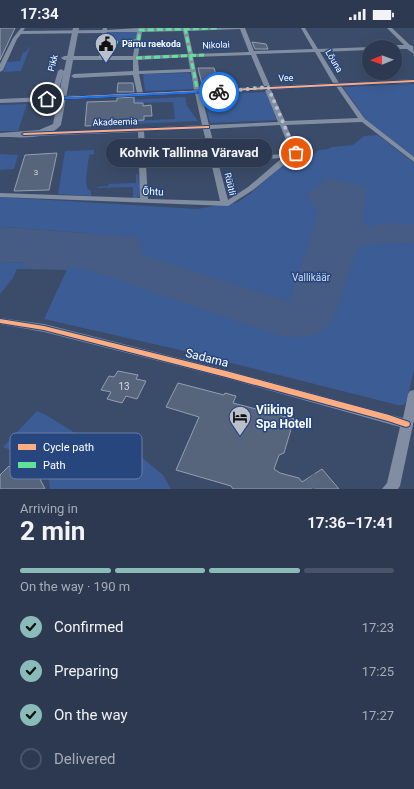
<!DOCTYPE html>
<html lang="en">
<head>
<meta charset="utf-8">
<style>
  :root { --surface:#2c3950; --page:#38445a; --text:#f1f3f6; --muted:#a6acb7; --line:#485367; --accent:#8bbbb9 }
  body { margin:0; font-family:Roboto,sans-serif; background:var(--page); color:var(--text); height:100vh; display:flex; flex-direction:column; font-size:15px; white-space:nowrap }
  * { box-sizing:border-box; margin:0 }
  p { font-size:13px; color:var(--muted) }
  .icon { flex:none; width:22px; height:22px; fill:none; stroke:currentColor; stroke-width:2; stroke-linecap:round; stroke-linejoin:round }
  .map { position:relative; height:461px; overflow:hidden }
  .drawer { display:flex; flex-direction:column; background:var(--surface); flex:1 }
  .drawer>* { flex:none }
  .needle { width:26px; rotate:269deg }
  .buttons { position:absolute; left:362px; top:12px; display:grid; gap:8px }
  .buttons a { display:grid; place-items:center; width:40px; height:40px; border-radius:50%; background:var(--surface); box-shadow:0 4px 16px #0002,0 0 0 1px var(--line); font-size:20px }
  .pin { position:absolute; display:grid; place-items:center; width:34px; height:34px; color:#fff; margin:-17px; border:2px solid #fff; border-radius:50%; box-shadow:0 1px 4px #0007 }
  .courier { position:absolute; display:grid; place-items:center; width:40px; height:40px; margin:-20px; border:3px solid #1a73e8; border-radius:50%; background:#fff; color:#222; box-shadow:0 1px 5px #0007 }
  .bubble { position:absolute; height:28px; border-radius:14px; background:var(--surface); box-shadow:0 4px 16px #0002,0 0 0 1px var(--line); font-size:13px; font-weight:700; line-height:28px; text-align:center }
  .overview em { font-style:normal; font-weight:700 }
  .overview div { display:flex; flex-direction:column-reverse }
  .overview { display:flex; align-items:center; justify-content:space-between; height:68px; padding:0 20px }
  h1 { font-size:26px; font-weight:700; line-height:30px }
  .bar { display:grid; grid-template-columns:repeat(4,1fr); gap:6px 4px; align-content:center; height:48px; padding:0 20px }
  .bar i { height:5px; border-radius:3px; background:var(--line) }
  .bar .current { background:var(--accent) }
  .bar p { grid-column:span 4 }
  ol { padding:0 20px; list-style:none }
  li { display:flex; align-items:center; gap:12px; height:44px }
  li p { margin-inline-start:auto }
  li .icon { padding:4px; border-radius:50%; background:var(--accent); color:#111; stroke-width:4 }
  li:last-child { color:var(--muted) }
  li i { width:22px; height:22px; border:2px solid var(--line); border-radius:50% }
  .status { display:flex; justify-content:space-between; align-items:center; height:28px; padding:0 20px; background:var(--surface); direction:ltr }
  .status svg { height:11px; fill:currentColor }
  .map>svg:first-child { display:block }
  .green { fill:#3b5c95 }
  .water { fill:#465c84 }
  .building { fill:#56647c; stroke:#949eaf }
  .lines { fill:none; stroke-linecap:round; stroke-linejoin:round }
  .minor-tunnel { stroke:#586780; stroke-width:12; stroke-dasharray:12 6; stroke-linecap:butt }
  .minor { fill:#818da1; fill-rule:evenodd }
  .major { fill:#7f8ba0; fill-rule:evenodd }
  .quiet { stroke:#60e19b; stroke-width:3; stroke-dasharray:6 3; stroke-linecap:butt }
  .cycleway-casing { stroke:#27467e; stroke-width:2 }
  .cycleway { fill:#ffac80; fill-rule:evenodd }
  .route { fill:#1a73e8 }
  .done { stroke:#bac0cb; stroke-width:4; stroke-dasharray:0 7.2 }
  .labels { text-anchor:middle; stroke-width:3; stroke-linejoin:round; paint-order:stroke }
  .number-label { font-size:8px; fill:#d5d8de }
  .far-poi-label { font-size:9px; font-weight:bold; fill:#fff; stroke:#27467e; text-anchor:start }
  .far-street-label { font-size:9px; fill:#fff; stroke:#27467e }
  .street-label { font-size:10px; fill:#fff; stroke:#27467e }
  .park-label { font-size:10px; fill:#d0def4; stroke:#27467e }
  .near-number-label { font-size:10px; fill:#d5d8de }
  .near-street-label { font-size:12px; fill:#fff; stroke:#27467e }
  .near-poi-label { font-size:12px; font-weight:bold; fill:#fff; stroke:#27467e; text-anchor:start }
  .key { fill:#27467e; stroke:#687ea5; stroke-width:1 }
  .key-label { font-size:11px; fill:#fff }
</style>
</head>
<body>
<div class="status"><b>17:34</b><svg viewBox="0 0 49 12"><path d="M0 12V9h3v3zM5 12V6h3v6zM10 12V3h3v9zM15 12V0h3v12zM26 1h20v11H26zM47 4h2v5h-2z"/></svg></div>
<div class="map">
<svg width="414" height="461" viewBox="0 0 414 461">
  <rect width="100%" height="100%" fill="#3b4c6a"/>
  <g class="green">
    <path d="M137,3L136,13L106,14L107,4Z"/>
    <path d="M29,19H30L21,43L3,44L7,34L20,33L23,24H26Z"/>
    <path d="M190,45L194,61L145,63L143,46Z"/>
    <path d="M414,56V129L367,93L343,59Z"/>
    <path d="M266,64L277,92L210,95L203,67Z"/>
    <path d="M185,69L187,78L198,93L132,96V93L175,91L173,74L130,75V72Z"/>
    <path d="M27,76L18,103H0V77Z"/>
    <path d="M378,107L414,135V342L406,374L403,377H398L180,322L44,291L84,205L4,199L0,201V169L197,181L238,174L251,165L289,131H308L319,122L329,121L332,119L353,117L364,108Z"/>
    <path d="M94,122V126L89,127L86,151L87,160L91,163V168L58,166L65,123Z"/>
    <path d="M0,126L18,127L14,141L0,142Z"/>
    <path d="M136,146H138L140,162L139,169L133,171V159L97,160V159L108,158L109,156L136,155Z"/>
    <path d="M24,234V241H17L13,250L0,266V235Z"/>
    <path d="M37,383L46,387L106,424L118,413L123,414L163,447L171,461H50C48,428 32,438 9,427L13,423L3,419Z"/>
  </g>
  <path class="water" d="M327,150L367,159L362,193C371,200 372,198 382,196C390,194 405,197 414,197V215L369,216L358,219L333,292C318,312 298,310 276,307L90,242L69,239L67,242L24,241V234L0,235V201L3,199L138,209L143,227L290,274L318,185L307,167Z"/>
  <g class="building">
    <path d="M0,0H15L0,32Z"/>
    <path d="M252,14L266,16L268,21H255Z"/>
    <path d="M198,40H214L220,59L203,60Z"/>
    <path d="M118,55H133L134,64H117Z"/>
    <path d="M134,69V75H143V78L151,77L152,88H144V92L126,93V96L85,98L87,74L117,73V70Z"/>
    <path d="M57,125L49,162L14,163L25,127Z"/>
    <path d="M118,343L138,347L136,351L146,353L137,371L126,368L122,375L107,371L111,364L101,362L109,348L114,349Z"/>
    <path d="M178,355L224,367L225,365L236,368L233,375L294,391L284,425L279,427L274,441L280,445L299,450L302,454L322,441L339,461H233L231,458L176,442L199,389L166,379Z"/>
    <path d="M9,438L24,451L36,443L45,461H0V447Z"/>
  </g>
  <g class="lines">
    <path class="minor-tunnel" d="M310,449L320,461"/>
    <g class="minor">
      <path d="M21,0H25L23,3L102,2L103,0H107V2L138,0H245L254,23L313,21L301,0H305L318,21L371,19H369V22L320,24L339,55L414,51V55L341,58L365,91L414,129V134L362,94L286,97L299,125L292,130L253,162L228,178L0,169V165L140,170L138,104L35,108L33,107V105L202,97L195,65L60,71V69L62,68L137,65L133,47L74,50L71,48L74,46L133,43V32H64L61,30L64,28H99L102,5L21,6L17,11L3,42L0,44V36L13,10ZM240,1L249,24L193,26L188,3ZM183,3L188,26L138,28L142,4ZM107,4H137L133,28H104ZM315,24L333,55L270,58L256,26ZM251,27L264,58L200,62L193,29ZM188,29L190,41L139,43L138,32ZM191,44L194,62L143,65L139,46ZM336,58L358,90L285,93L271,62ZM265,62L278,94L209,97L201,65ZM280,97L291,124L288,126L217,129L210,101ZM203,101L210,130L146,133L144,103ZM282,130L248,159L228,172L218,134ZM211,134L220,173L148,171L146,137Z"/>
      <path d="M387,0H392L410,17L413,18L414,26L407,21H395V19H392L395,17H404Z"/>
      <path d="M0,290L44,296L226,342L403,390L408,366L410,363L414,362V392L400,458L398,461H382L387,455L400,399L226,350L44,304L0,296Z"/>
    </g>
    <path class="major" d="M73,0H79L61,97C48,113 18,109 0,109V105L39,102L53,96L63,46L56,73L0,75V71L45,69L51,67L58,43L61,41L64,43Z"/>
    <g class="quiet">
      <path d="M185,0L198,65"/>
      <path d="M103,15L138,13"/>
      <path d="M137,21L140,2L220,0"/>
      <path d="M101,30L105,3"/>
      <path d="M136,30L204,27"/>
    </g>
    <g class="cycleway-casing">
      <g id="cycleway">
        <path d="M414,52V54L106,69L62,71L60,70L62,69Z"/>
        <path d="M207,98H209V100L24,107L22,106L24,105Z"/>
        <path d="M0,291L44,298L226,343L389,387L409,394L410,396L409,398L406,399L388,393L226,349L44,302L0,295Z"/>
      </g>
    </g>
    <use href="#cycleway" class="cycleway"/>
  </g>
  <path class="route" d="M219,62L220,64L47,72L45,71L47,70Z"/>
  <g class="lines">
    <path class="done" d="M219,64L268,59L296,125"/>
  </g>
  <defs>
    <g id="civic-pin" transform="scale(1.15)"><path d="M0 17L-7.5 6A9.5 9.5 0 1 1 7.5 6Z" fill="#bac0cb" stroke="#27467e"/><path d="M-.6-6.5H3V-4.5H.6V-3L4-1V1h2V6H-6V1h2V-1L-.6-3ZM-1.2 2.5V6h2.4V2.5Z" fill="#111"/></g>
    <g id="hotel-pin" transform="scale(1.15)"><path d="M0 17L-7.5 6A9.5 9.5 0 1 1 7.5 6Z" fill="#bac0cb" stroke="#27467e"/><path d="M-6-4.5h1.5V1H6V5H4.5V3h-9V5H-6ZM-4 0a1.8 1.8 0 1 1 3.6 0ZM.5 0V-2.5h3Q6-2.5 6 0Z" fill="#111"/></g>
  </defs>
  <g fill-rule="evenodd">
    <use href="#civic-pin" x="106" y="16"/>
    <use href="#hotel-pin" x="240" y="389"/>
  </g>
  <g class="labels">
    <g class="number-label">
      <text x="36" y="147">3</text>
    </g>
    <g class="far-poi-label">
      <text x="122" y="19">Pärnu raekoda</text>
    </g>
    <g class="far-street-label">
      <text transform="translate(216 17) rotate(-3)" y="3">Nikolai</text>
      <text transform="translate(334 33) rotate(59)" y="3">Lõuna</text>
      <text transform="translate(53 35) rotate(-76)" y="3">Pikk</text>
      <text transform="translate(286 50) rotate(-2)" y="3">Vee</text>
      <text transform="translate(115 94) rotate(-2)" y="3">Akadeemia</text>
      <text transform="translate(230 156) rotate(77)" y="3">Rüütli</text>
    </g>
    <g class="street-label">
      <text transform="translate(153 163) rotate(2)" y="4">Õhtu</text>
    </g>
    <g class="park-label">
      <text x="311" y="253">Vallikäär</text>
    </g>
    <g class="near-number-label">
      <text x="124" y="362">13</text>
    </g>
    <g class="near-street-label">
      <text transform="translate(207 330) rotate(14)" y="4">Sadama</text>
    </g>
    <g class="near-poi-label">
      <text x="256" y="386">Viiking<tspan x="256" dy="14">Spa Hotell</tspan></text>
    </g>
  </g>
  <rect x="10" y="405" width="132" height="46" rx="6" class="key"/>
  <rect x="18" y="416" width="18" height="6" fill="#ffac80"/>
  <rect x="18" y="434" width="18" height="6" fill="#60e19b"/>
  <g class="key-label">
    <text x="43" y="423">Cycle path</text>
    <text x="43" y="441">Path</text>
  </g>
</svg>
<div class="buttons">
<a><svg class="needle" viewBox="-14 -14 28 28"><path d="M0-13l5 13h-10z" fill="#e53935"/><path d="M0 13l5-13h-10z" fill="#a6acb7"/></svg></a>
</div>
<div class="pin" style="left:296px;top:125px;background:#ea580c"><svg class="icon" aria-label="bag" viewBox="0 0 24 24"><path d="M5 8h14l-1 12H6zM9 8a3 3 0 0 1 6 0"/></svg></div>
<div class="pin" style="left:47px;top:71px;background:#1f2937"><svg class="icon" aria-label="home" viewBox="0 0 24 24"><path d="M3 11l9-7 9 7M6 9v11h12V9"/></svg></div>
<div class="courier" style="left:219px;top:64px"><svg class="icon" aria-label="bike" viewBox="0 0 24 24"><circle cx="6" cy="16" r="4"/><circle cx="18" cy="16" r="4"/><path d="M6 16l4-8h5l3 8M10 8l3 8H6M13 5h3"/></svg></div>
<div class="bubble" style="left:106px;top:111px;width:166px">Kohvik Tallinna Väravad</div>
</div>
<section class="drawer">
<div class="overview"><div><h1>2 min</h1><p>Arriving in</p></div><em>17:36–17:41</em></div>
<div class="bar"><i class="current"></i><i class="current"></i><i class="current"></i><i></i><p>On the way · 190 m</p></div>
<ol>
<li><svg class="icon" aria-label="check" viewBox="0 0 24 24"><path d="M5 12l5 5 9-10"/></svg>Confirmed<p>17:23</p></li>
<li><svg class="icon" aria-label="check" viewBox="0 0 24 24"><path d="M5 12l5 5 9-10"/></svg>Preparing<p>17:25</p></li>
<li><svg class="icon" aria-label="check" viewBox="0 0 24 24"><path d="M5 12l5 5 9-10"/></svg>On the way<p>17:27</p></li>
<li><i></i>Delivered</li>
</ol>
</section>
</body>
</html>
